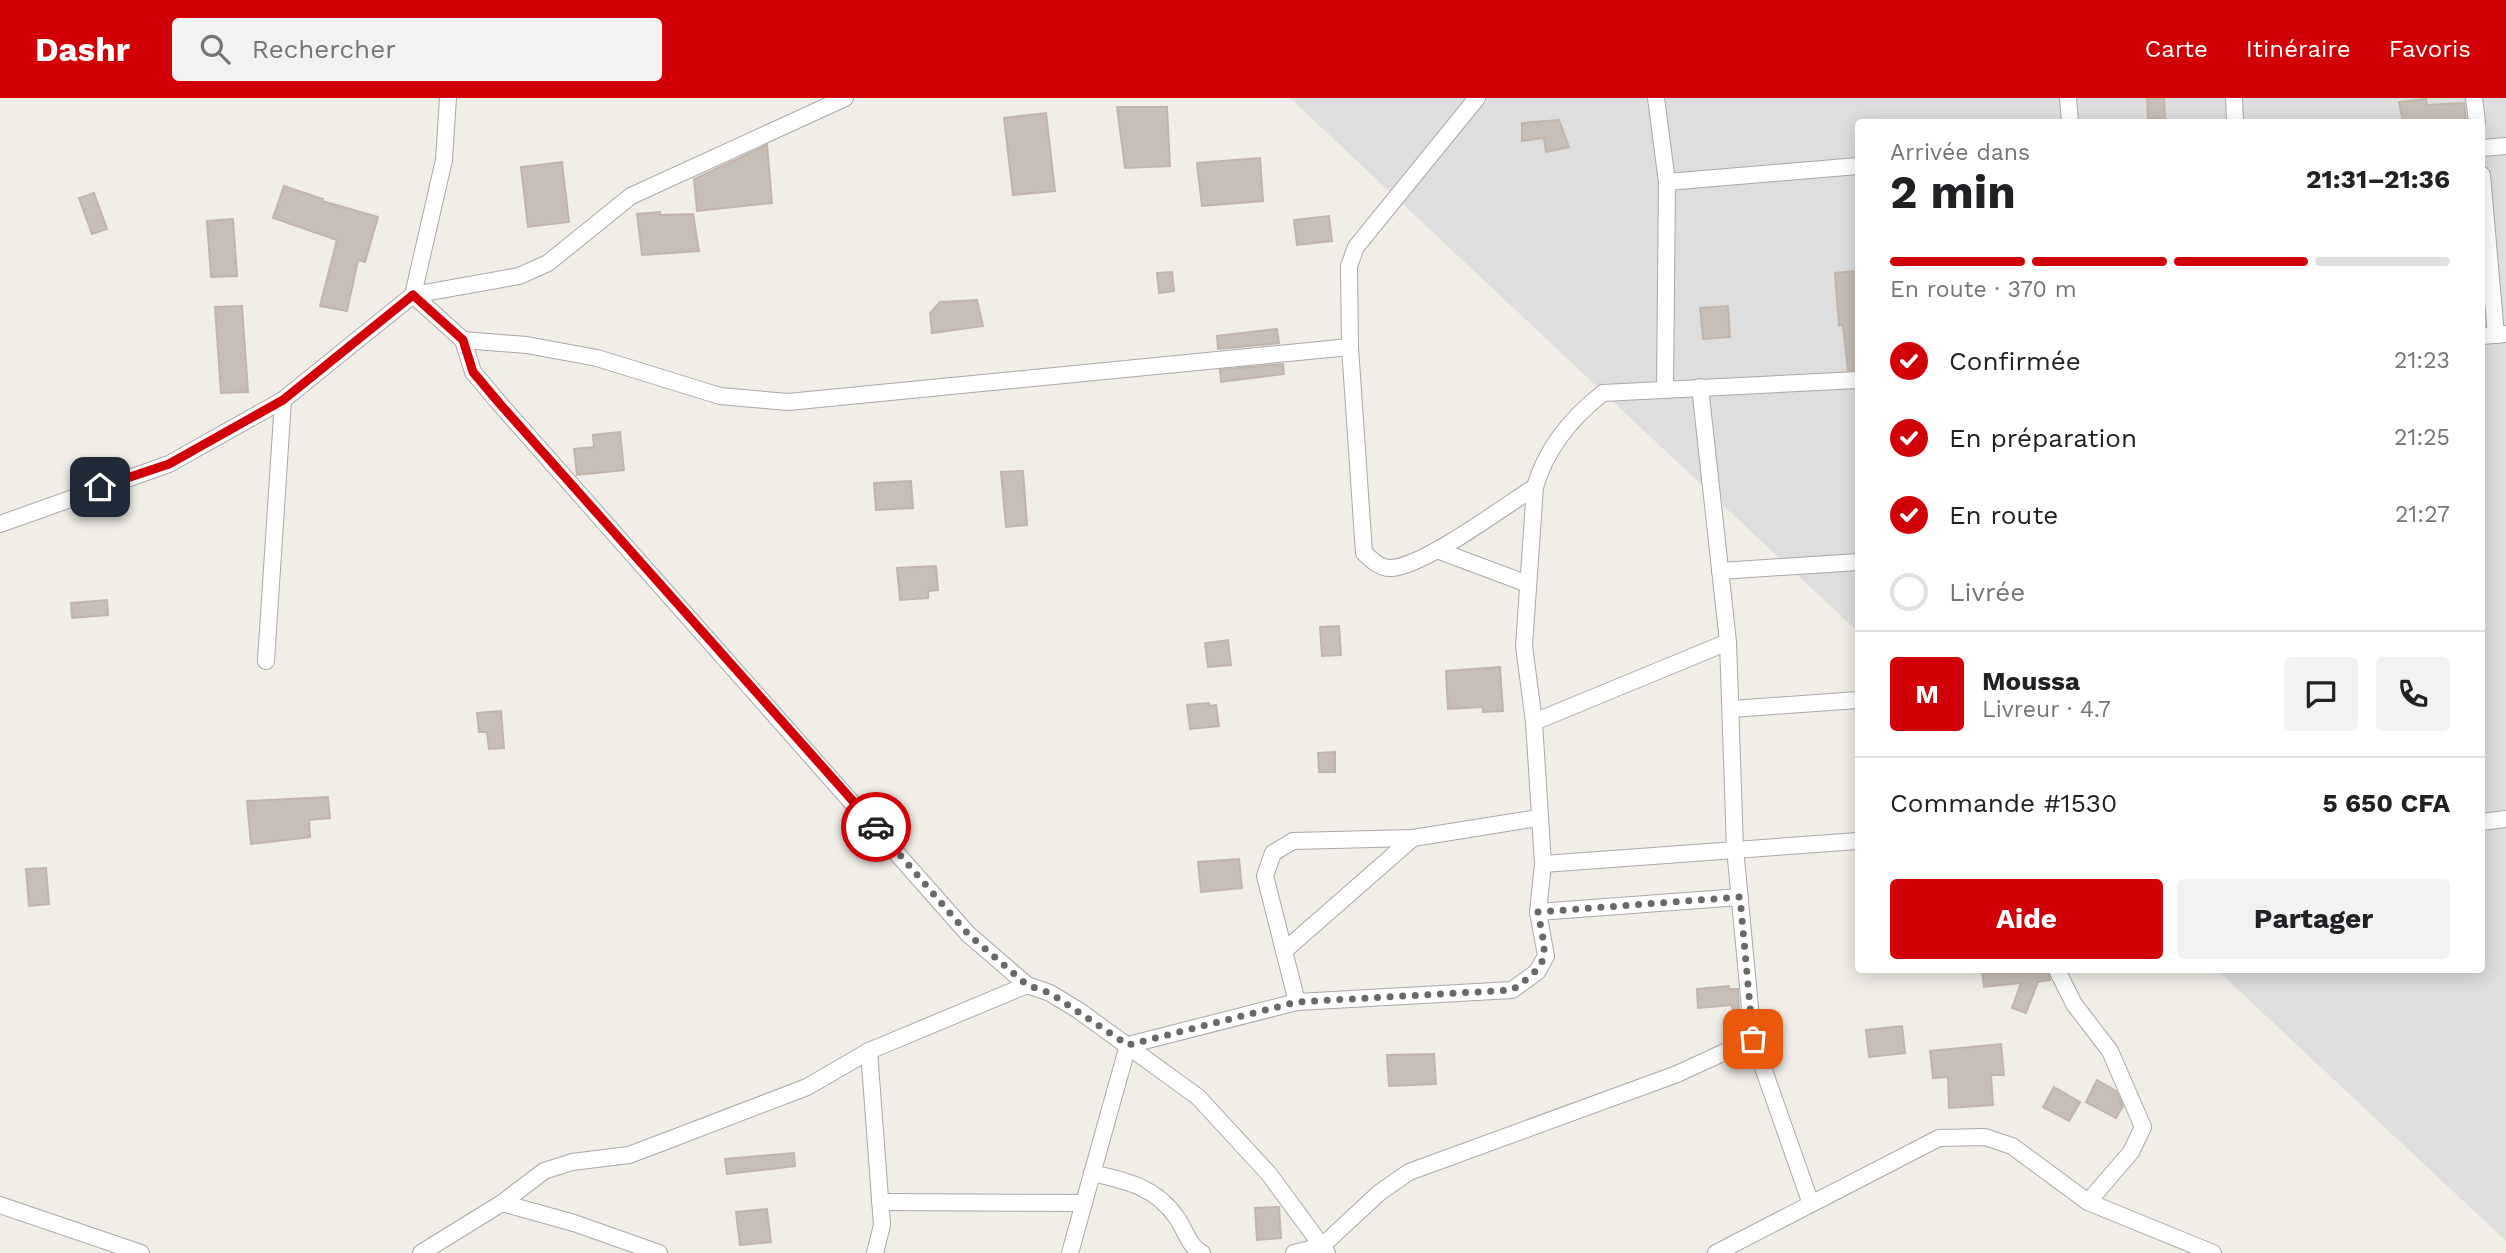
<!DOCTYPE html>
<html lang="fr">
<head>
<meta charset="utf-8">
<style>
  :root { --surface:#fff; --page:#f2f2f2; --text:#202124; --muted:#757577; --line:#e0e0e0; --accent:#d20007 }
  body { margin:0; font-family:"Work Sans",sans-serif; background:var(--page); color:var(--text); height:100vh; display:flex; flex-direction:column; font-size:26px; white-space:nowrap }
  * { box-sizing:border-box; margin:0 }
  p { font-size:23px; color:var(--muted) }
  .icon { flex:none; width:38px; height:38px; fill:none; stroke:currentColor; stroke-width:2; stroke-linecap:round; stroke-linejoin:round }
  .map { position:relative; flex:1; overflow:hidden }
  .drawer { position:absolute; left:1855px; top:21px; width:630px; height:854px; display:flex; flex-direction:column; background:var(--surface); border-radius:7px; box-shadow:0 4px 18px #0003 }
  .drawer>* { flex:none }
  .pin { position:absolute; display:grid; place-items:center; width:60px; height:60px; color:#fff; margin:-30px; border-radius:14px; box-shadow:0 4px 10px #0006 }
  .courier { position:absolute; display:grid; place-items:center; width:70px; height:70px; margin:-35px; border:5px solid #d20007; border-radius:50%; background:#fff; color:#222; box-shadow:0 2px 9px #0007 }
  .overview em { font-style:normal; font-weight:700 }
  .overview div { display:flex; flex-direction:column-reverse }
  .overview { display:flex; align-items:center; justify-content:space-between; height:119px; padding:0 35px }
  h1 { font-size:46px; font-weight:700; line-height:52px }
  .bar { display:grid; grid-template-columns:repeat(4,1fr); gap:10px 7px; align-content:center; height:84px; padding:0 35px }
  .bar i { height:9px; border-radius:5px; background:var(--line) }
  .bar .on { background:var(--accent) }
  .bar p { grid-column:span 4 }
  .line { display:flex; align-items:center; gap:18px; padding:0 35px; border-top:2px solid var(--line) }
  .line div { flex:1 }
  .round { display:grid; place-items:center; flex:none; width:74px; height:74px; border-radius:7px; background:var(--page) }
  ol { padding:0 35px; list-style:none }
  li { display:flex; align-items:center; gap:21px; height:77px }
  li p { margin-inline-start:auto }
  li .icon { padding:7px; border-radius:50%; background:var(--accent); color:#fff; stroke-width:4 }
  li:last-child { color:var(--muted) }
  li i { width:38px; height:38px; border:4px solid var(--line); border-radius:50% }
  .button { display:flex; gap:14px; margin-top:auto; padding:14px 35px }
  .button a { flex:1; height:80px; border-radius:7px; background:var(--accent); color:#fff; font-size:28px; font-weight:700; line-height:80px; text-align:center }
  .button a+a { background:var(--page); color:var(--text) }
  header { display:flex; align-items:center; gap:42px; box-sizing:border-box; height:98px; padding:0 35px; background:var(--accent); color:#fff }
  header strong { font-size:33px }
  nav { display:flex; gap:38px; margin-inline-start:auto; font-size:24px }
  .search { width:490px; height:63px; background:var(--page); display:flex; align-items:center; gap:18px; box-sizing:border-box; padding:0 24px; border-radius:7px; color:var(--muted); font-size:26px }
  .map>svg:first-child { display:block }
  .residential { fill:#dfdede }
  .building { fill:#c6beb7; stroke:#c3b4aa; stroke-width:2 }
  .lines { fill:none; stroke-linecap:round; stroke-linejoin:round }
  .minor-casing { stroke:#a8a8a8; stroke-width:18 }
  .minor { stroke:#fff; stroke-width:16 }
  .done { stroke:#6a6967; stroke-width:7; stroke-dasharray:0 12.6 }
  .route { stroke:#d20007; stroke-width:9 }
</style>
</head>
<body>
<header>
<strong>Dashr</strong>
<div class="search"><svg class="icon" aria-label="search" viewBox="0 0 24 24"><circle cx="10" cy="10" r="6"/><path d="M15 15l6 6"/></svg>Rechercher</div>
<nav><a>Carte</a><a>Itinéraire</a><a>Favoris</a></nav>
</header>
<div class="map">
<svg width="2506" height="1155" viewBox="0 0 2506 1155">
  <rect width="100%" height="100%" fill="#f1eee8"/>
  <path class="residential" d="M1290,0H2506V1143L2217,872H2482V24H1858V534Z"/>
  <g class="building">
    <path d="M2147,0H2164L2165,21H2148Z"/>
    <path d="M2426,1L2427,7L2464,5L2466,24H2403L2399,4Z"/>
    <path d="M1117,9H1167L1170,68L1125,70Z"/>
    <path d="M1046,15L1055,93L1013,97L1004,20Z"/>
    <path d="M1559,22L1569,49L1546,54L1544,40L1522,43V25Z"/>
    <path d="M767,47L772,105L697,113L694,81Z"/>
    <path d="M1260,60L1263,103L1202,108L1197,65Z"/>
    <path d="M562,64L569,124L528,129L521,69Z"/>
    <path d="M284,88L323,101L322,103L378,119L365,164L358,162L347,213L320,208L337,142L273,120Z"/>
    <path d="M94,95L107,131L92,136L79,100Z"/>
    <path d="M660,114V117L693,116L699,153L642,157L637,116Z"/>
    <path d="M1329,118L1332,143L1297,147L1294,122Z"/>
    <path d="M233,121L237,178L211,179L207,123Z"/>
    <path d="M1857,173L1858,272H1848L1843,227H1839L1835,175Z"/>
    <path d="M1172,174L1174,193L1159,195L1157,175Z"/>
    <path d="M977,202L983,228L932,235L930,215L940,204Z"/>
    <path d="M242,208L248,294L221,295L215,209Z"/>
    <path d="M1728,208L1730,239L1703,241L1700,210Z"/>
    <path d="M1277,231L1279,245L1218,251L1217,238Z"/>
    <path d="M1283,266L1284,276L1221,284L1220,272Z"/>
    <path d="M620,334L624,372L577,377L574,351L594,349L593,337Z"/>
    <path d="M1023,373L1027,427L1006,429L1001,374Z"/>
    <path d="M911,383L913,410L876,412L874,385Z"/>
    <path d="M936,468L938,492L928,493V500L900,502L897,470Z"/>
    <path d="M107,502L108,517L72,520L71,505Z"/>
    <path d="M1339,528L1341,557L1322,558L1320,529Z"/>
    <path d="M1228,542L1231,567L1208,569L1205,545Z"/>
    <path d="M1500,569L1503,613L1483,614V609L1448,611L1446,573Z"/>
    <path d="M1209,605V608L1216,607L1219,628L1190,631L1187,607Z"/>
    <path d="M501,613L504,650L489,651L487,634H479L477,615Z"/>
    <path d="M1335,654V674H1319L1318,655Z"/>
    <path d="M328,699L330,720L309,722L310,739L251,746L247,703Z"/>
    <path d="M1239,761L1242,790L1201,794L1198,764Z"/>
    <path d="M46,770L49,806L29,808L26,771Z"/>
    <path d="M1982,872H2047L2050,882L2038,884L2026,915L2012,910L2021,885L1984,889Z"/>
    <path d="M1729,888V891H1738L1740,935L1735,936L1732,907L1698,910L1697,891Z"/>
    <path d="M1902,928L1905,955L1869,959L1866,932Z"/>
    <path d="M2001,946L2004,977H1991L1993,1007L1949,1010L1948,979L1933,980L1930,953Z"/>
    <path d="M1434,956L1436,986L1389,988L1387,957Z"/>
    <path d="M2097,982L2116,993L2123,1008L2116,1020L2086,1004Z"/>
    <path d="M2054,989L2080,1004L2069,1023L2043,1009Z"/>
    <path d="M794,1055L795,1068L727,1076L725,1061Z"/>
    <path d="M1279,1109L1281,1140L1257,1142L1255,1110Z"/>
    <path d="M767,1111L771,1144L740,1147L736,1114Z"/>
  </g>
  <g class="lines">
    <g class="minor-casing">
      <g id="minor">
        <path d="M1477,0L1356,149L1349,168L1350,249L1364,455C1372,462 1380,471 1392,470C1426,467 1503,409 1535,389"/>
        <path d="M1656,0L1667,84L1665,292"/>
        <path d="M2068,0L2070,24"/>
        <path d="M2234,0L2235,24"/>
        <path d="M2474,0L2477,24"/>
        <path d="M2482,50L2506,48"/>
        <path d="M2482,77L2496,237"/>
        <path d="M1667,84L1858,68"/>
        <path d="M413,197L463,242L473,274L500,306L968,836L1027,887L1050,895L1078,912L1198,999L1269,1076L1327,1155"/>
        <path d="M413,197L444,62L448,0"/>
        <path d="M2482,238L2506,236"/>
        <path d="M463,242L527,247L597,260L720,298L788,304L1350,249"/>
        <path d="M0,426L169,366L283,302L413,197L519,178L548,165L631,98L845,0"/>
        <path d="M1437,452L1528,486"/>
        <path d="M1720,473L1858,464"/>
        <path d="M266,563L283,302"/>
        <path d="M1732,611L1858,602"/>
        <path d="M1534,624L1524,548L1535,389C1546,351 1571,320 1603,295L1858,282"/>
        <path d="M2482,724L2506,721"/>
        <path d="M1543,766L1858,743"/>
        <path d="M1538,814L1740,799"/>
        <path d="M1284,853L1413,740"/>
        <path d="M2057,872L2074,906L2110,953L2143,1029L2131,1054L2088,1104"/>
        <path d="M1297,904L1512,892L1537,874L1546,858L1538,814L1543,766L1534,624L1728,544"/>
        <path d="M1753,941L1811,1106"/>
        <path d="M869,953L882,1127L875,1155"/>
        <path d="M1092,1075C1127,1083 1156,1089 1177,1120C1185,1131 1189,1149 1202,1155"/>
        <path d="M880,1104L1084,1105"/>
        <path d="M502,1105L574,1125L659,1155"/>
        <path d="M0,1107L141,1155"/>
        <path d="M421,1155L502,1105L544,1073L572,1064L629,1057L666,1043L807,989L869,953L1027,887"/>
        <path d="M1070,1155L1128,947L1297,904L1265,778L1273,755L1293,743L1413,740L1538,720"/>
        <path d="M1294,1155L1322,1148L1379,1095L1409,1074L1677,976L1753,941L1735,750L1728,544L1700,289"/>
        <path d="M1716,1155L1939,1040L1985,1039L2012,1048L2088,1104L2213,1155"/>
      </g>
    </g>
    <use href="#minor" class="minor"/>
  </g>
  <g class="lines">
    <path class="done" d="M876,729L968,836L1027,887L1050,895L1128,947L1297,904L1512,892C1553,863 1546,860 1538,814L1740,799L1753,941"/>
    <path class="route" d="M100,389L169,366L283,302L413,197L463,242L473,274L500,306L876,729"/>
  </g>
</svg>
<div class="pin" style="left:1753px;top:941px;background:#ea580c"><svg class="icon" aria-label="bag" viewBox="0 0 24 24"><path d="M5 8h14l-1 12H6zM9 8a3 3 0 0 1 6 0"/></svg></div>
<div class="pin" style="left:100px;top:389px;background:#1f2937"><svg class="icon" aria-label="home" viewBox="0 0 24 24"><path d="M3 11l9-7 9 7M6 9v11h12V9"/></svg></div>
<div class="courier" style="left:876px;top:729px"><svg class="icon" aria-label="car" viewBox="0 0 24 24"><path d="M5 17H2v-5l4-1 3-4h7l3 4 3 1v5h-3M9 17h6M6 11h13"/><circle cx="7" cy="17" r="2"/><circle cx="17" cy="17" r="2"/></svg></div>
<section class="drawer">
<div class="overview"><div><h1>2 min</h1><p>Arrivée dans</p></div><em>21:31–21:36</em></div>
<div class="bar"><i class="on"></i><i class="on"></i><i class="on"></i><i></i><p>En route · 370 m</p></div>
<ol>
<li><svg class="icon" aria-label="check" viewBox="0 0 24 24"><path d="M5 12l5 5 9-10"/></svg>Confirmée<p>21:23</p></li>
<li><svg class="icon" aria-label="check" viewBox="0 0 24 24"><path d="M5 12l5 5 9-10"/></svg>En préparation<p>21:25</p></li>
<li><svg class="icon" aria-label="check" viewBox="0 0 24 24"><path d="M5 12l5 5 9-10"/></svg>En route<p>21:27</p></li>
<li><i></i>Livrée</li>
</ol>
<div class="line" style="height:126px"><b class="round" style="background:var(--accent);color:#fff">M</b><div><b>Moussa</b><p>Livreur · 4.7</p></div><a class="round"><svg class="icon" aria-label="chat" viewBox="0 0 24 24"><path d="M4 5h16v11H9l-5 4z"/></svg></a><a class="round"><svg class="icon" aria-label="phone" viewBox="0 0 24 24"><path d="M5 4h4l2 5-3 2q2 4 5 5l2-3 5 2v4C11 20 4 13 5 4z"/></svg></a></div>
<div class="line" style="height:91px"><div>Commande #1530</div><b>5 650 CFA</b></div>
<div class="button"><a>Aide</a><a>Partager</a></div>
</section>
</div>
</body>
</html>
